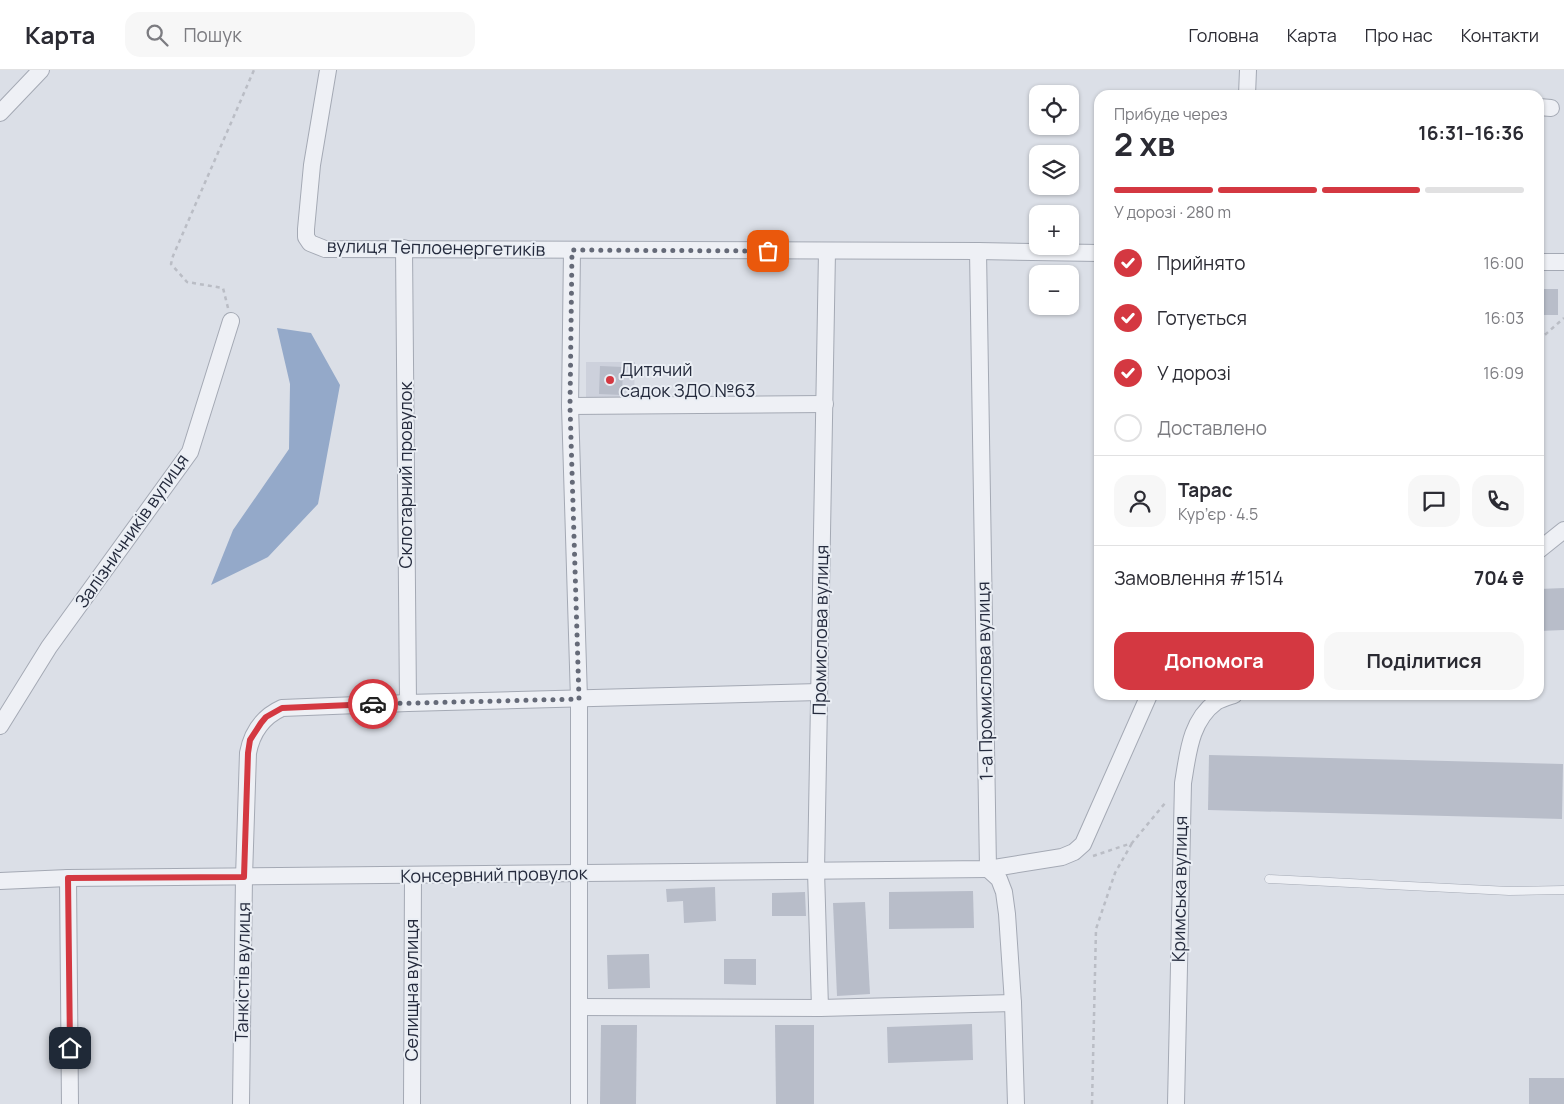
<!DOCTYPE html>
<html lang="uk">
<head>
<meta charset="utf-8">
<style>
  :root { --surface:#fff; --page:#f7f7f7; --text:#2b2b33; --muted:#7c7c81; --line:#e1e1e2; --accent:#d43841 }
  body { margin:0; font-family:Manrope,sans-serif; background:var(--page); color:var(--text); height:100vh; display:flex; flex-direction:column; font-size:19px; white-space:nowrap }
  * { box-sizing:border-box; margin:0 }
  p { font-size:16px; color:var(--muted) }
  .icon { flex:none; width:28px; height:28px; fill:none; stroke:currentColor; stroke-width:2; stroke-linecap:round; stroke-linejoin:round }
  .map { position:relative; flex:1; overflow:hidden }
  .panel { position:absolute; left:1094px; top:20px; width:450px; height:610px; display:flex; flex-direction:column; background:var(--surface); border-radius:15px; box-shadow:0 1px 4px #0004 }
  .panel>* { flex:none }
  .controls { position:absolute; left:1029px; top:15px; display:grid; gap:10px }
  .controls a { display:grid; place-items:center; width:50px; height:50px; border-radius:10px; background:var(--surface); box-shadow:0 1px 4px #0004; font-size:25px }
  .pin { position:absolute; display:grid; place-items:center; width:42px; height:42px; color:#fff; margin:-21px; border-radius:10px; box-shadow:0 2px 8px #0006 }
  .courier { position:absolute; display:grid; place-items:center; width:50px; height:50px; margin:-25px; border:4px solid #d43841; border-radius:50%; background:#fff; color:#222; box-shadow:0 1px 6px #0007 }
  .overview em { font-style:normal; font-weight:700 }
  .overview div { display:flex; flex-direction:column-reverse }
  .overview { display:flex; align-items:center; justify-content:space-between; height:85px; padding:0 20px }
  h1 { font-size:32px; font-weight:700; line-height:38px }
  .bar { display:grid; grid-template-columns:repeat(4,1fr); gap:8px 5px; align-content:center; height:60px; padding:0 20px }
  .bar i { height:6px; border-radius:4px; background:var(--line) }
  .bar .active { background:var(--accent) }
  .bar p { grid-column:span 4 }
  .line { display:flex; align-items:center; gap:12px; padding:0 20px; border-top:1px solid var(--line) }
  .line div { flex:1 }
  .round { display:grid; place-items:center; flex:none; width:52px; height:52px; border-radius:15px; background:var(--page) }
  ol { padding:0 20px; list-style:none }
  li { display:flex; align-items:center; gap:15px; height:55px }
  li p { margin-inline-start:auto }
  li .icon { padding:5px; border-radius:50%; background:var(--accent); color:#fff; stroke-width:4 }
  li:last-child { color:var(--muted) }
  li i { width:28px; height:28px; border:2px solid var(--line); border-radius:50% }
  .button { display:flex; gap:10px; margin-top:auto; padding:10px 20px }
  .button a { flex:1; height:58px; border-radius:15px; background:var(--accent); color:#fff; font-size:20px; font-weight:700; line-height:58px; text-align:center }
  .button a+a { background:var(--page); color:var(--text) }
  header { display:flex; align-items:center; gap:30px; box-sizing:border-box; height:70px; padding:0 25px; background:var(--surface); border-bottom:1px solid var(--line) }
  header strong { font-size:24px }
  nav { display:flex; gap:28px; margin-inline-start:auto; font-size:18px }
  .search { width:350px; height:45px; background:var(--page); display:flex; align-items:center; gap:12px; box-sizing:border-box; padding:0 18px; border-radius:15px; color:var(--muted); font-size:19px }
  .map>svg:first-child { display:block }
  .built { fill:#cdd1dc }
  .water { fill:#94a9c9 }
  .building { fill:#b8bdc9 }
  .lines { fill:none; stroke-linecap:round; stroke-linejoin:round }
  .service-casing { stroke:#a4a9b4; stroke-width:9 }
  .minor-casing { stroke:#a4a9b4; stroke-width:18 }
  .path { stroke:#babdc5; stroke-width:2.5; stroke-dasharray:4 4; stroke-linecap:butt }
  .service { stroke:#eef0f5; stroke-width:8 }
  .minor { stroke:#eef0f5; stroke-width:16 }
  .done { stroke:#656a78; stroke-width:5; stroke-dasharray:0 9 }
  .route { stroke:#d43841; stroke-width:6 }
  .poi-dot { fill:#d43841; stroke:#eaeef4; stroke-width:2 }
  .labels { text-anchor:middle; stroke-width:4; stroke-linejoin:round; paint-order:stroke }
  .street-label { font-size:18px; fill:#252b3d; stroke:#eaeef4 }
  .poi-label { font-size:18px; fill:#252b3d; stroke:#eaeef4; text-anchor:start }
</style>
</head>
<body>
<header>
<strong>Карта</strong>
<div class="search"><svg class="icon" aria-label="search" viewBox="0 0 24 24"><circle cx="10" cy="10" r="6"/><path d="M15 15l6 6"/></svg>Пошук</div>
<nav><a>Головна</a><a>Карта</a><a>Про нас</a><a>Контакти</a></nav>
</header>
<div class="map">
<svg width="1564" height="1034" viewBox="0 0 1564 1034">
  <rect width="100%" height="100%" fill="#dbdfe7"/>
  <path class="built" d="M586,292H635L634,328L586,327Z"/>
  <path class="water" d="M277,258L311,263L340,315L318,434L268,487L211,515L233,460L289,379L290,314Z"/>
  <g class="building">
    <rect x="1539" y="219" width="19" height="26"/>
    <path d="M600,296L623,297L622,325L599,324Z"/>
    <path d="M1564,518V560L1539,561V519Z"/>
    <path d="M1209,685L1563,694L1562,749L1208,740Z"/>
    <path d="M715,817L716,851L684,853L683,831L667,832L666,819Z"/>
    <path d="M973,821L974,858L889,859V822Z"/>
    <path d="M805,822L806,846H772V823Z"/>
    <path d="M865,832L870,924L837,926L833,833Z"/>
    <path d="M649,884L650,918L608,919L607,885Z"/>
    <path d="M724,889H756V915L724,914Z"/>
    <path d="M972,954L973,990L888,993L887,957Z"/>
    <path d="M601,955H637L636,1034H600Z"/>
    <path d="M775,955H814V1034H776Z"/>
    <rect x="1529" y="1008" width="35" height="26"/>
  </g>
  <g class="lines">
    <g class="service-casing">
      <path id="service" d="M1269,809L1509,821L1564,820"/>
    </g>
    <g class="minor-casing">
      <g id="minor">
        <path d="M328,0L312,95L306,159V167L310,173L325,179L978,181L1099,183"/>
        <path d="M1247,25L1248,0"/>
        <path d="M1539,37L1551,38"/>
        <path d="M0,43L41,0"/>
        <path d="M404,178L408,633"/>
        <path d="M572,180L570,336L579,629V1034"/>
        <path d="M978,181L988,799L999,809L1004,822L1007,844L1013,933L1016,1034"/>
        <path d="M1539,192H1564"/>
        <path d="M570,336L825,334"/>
        <path d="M1539,480L1564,460"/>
        <path d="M0,656L49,577L190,382L231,251"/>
        <path d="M68,808L70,1034"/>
        <path d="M0,811L68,808L988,799L1062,787L1074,782L1083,774L1149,625"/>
        <path d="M579,937L820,938L1013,933"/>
        <path d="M820,938L816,801L827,181"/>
        <path d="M241,1034L244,807L248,683C252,662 262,647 282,638L408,633L819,622"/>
        <path d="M412,1034L413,806"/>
        <path d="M1176,1034L1183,713C1188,684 1190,651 1216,632C1221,629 1228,627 1234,625"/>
      </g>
    </g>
    <g class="path">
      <path d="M228,238L223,218L187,212L171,194L173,186L254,0"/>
      <path d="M1539,270L1564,248"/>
      <path d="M1093,786L1132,773L1166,732"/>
      <path d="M1092,1034L1096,859L1115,803L1132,773"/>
    </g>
    <use href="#service" class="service"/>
    <use href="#minor" class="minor"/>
  </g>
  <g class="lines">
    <path class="done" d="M373,634L579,629L570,336L572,180L768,181"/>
    <path class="route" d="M70,978L68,808L244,807L248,683L250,670L261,653L266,647L282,638L373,634"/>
  </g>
  <circle class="poi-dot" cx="610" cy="310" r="5"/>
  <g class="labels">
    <g class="street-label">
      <text transform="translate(436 178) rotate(1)" y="6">вулиця Теплоенергетиків</text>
      <text transform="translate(406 405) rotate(-90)" y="6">Склотарний провулок</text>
      <text transform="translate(132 461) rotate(-55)" y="6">Залізничників вулиця</text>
      <text transform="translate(821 560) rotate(-89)" y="6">Промислова вулиця</text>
      <text transform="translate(985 611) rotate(-91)" y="6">1-а Промислова вулиця</text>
      <text transform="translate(494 805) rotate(-1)" y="6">Консервний провулок</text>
      <text transform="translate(1180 819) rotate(-89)" y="6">Кримська вулиця</text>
      <text transform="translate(243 902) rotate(-89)" y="6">Танкістів вулиця</text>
      <text transform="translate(412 920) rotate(-90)" y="6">Селищна вулиця</text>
    </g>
    <g class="poi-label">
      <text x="620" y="306">Дитячий<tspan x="620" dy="21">садок ЗДО №63</tspan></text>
    </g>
  </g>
</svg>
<div class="controls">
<a><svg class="icon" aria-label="locate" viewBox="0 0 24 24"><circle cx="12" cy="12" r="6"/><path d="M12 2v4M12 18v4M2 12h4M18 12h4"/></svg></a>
<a><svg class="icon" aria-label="layers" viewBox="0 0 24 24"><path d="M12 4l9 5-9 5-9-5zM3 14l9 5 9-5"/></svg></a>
<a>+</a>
<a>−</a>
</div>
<div class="pin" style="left:768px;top:181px;background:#ea580c"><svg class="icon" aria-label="bag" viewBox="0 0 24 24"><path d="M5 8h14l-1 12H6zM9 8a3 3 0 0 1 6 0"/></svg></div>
<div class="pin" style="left:70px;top:978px;background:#1f2937"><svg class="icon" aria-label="home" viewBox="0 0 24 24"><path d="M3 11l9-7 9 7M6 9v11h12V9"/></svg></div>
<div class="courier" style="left:373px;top:634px"><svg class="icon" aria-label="car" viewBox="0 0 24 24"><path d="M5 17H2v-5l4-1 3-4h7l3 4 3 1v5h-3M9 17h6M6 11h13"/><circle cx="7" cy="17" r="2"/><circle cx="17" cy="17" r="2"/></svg></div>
<section class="panel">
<div class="overview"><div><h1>2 хв</h1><p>Прибуде через</p></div><em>16:31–16:36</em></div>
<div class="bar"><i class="active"></i><i class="active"></i><i class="active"></i><i></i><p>У дорозі · 280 m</p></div>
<ol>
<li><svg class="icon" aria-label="check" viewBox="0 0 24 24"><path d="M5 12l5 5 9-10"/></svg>Прийнято<p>16:00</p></li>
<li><svg class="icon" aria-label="check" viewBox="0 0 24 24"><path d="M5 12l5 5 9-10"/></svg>Готується<p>16:03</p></li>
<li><svg class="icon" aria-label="check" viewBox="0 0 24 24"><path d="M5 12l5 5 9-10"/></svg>У дорозі<p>16:09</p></li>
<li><i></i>Доставлено</li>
</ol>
<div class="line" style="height:90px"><a class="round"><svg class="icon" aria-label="person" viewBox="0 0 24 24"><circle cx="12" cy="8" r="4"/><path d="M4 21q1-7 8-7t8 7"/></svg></a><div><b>Тарас</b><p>Кур’єр · 4.5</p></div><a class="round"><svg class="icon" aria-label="chat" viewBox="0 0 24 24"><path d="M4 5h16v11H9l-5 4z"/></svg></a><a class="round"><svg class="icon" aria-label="phone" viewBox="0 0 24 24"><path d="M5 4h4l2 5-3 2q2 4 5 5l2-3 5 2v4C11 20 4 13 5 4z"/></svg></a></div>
<div class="line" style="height:65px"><div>Замовлення #1514</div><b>704 ₴</b></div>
<div class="button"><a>Допомога</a><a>Поділитися</a></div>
</section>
</div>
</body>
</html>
